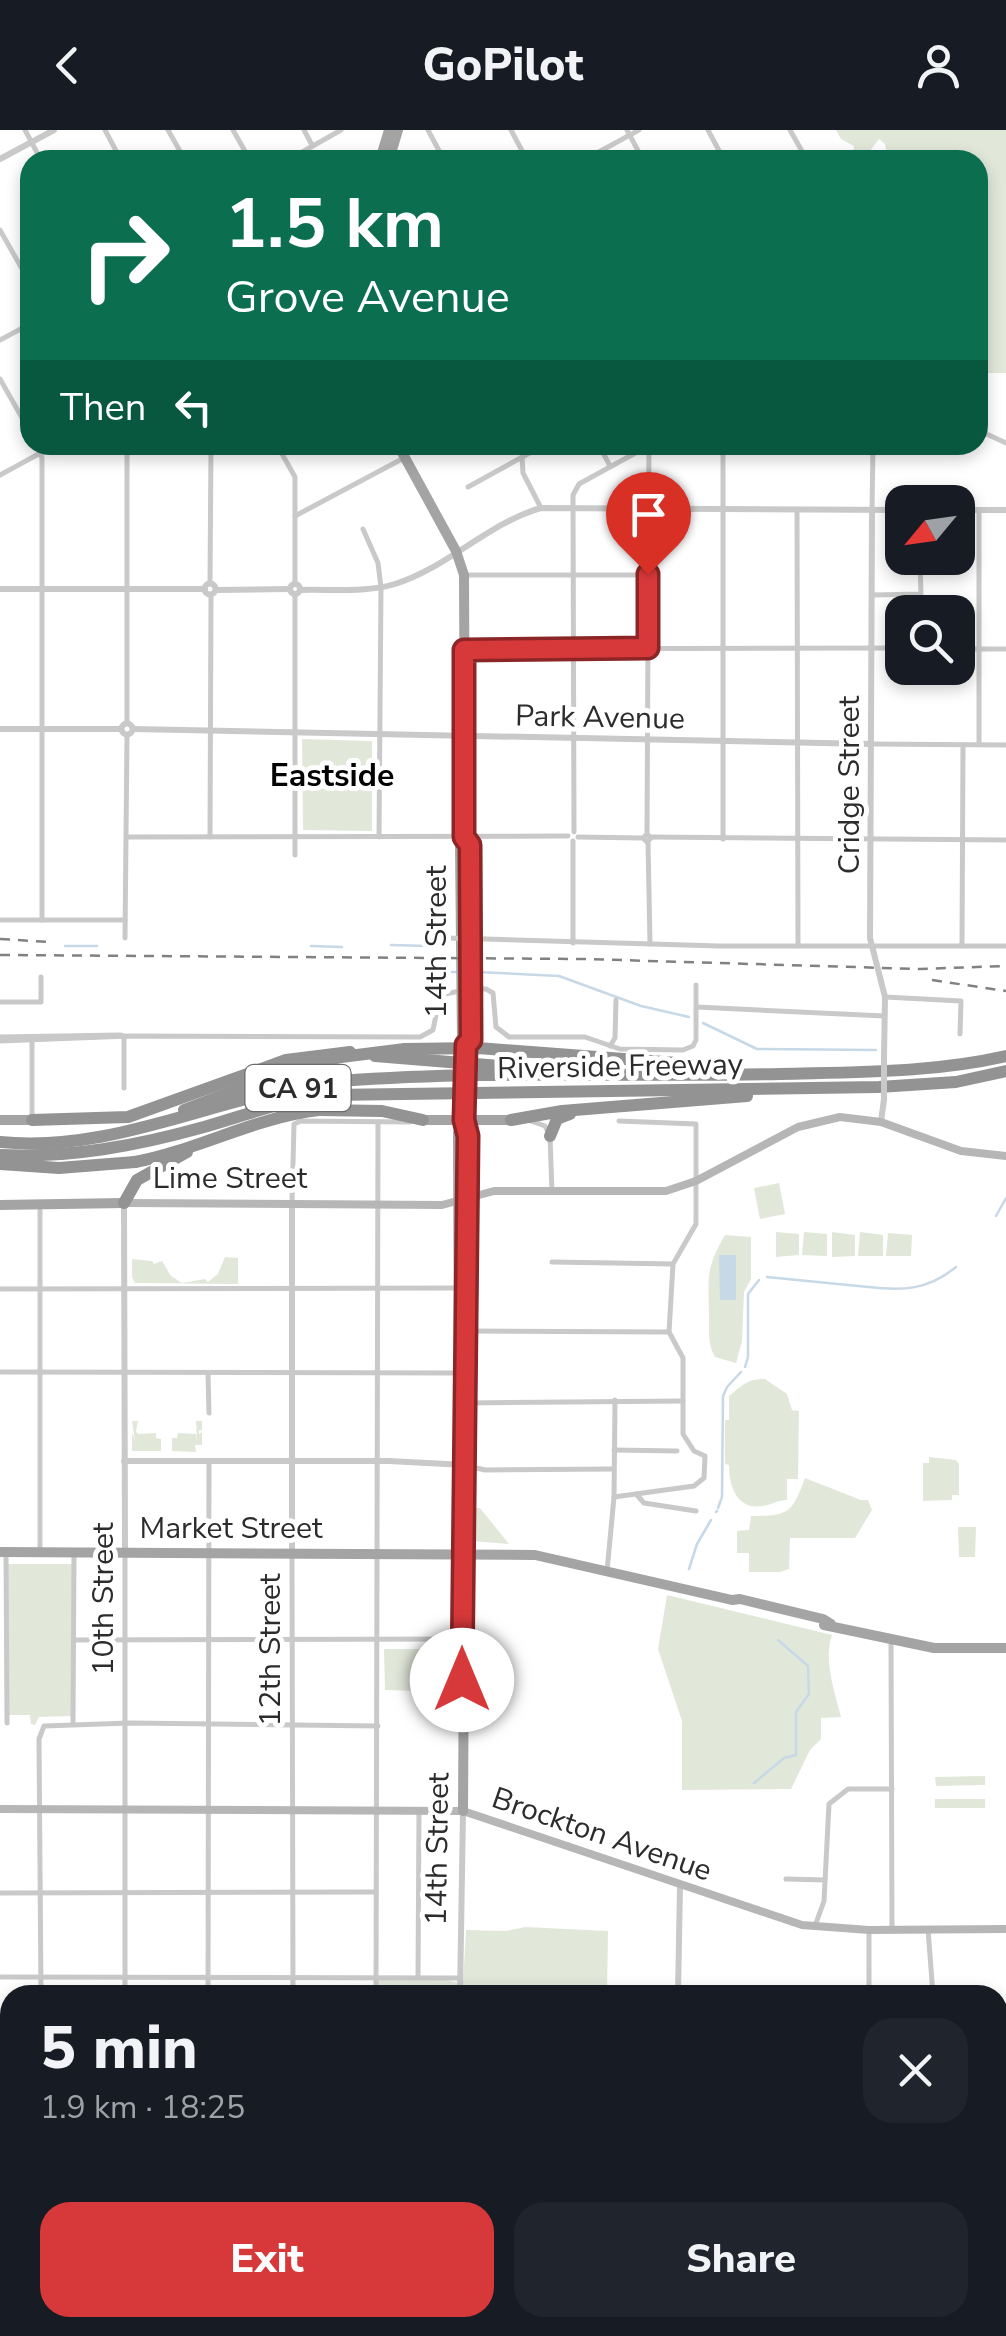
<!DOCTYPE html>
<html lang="en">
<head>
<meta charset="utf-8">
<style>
  body { margin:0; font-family:"Nunito Sans",sans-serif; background:#20242c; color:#f1f3f6; height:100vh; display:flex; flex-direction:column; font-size:38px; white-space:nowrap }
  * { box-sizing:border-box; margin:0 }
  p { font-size:32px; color:#9ea1a6 }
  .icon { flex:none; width:55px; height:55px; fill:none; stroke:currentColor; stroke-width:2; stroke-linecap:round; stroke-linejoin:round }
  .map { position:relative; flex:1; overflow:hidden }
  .side { position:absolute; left:0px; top:1855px; width:1008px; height:352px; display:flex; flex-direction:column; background:#171b24; border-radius:30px 30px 0 0; box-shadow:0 5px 15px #0003 }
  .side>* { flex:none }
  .hud { position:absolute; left:20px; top:20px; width:968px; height:305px; border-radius:30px; box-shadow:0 5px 15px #0003; background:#0b6e4f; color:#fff; overflow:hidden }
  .needle { width:65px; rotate:241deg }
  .buttons { position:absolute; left:885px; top:355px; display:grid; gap:20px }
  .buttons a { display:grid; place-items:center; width:90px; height:90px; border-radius:20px; background:#171b24; box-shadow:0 5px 15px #0003; font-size:50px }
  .pin { position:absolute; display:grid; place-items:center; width:85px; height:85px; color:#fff; margin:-102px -42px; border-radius:50% 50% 50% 0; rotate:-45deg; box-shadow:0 0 10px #0007 }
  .pin .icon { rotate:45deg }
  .me { position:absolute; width:110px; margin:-55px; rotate:0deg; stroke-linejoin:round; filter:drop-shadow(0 0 8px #0008) }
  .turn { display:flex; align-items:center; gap:35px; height:210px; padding:0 40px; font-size:45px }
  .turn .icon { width:130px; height:130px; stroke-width:2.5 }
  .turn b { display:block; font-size:70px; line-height:85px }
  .then { display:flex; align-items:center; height:95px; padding:0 40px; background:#0003; gap:20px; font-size:38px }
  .round { display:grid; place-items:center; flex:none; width:105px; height:105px; border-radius:30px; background:#20242c }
  .overview { display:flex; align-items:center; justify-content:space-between; height:170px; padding:0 40px }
  h1 { font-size:60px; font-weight:800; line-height:75px }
  .action { display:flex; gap:20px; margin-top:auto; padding:20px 40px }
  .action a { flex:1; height:115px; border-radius:30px; background:#d7393a; color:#fff; font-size:40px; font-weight:800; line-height:115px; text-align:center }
  .action a+a { background:#20242c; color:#f1f3f6 }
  header { display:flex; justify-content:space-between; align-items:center; height:130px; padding:0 40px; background:#171b24; font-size:45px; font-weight:800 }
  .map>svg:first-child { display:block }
  .green { fill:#e1e8da }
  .water { fill:#c7d8e7 }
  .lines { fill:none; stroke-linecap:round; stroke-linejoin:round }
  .stream { stroke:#c7d8e7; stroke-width:2.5 }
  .minor { stroke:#c9c9c9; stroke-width:5 }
  .tertiary { stroke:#c9c9c9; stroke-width:6 }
  .secondary { stroke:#b6b6b6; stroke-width:8 }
  .primary { stroke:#a4a4a4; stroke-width:10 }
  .motorway { stroke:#939393; stroke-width:12 }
  .rail { stroke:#818181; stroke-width:2.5; stroke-dasharray:10 8; stroke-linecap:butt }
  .minor-bridge { stroke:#c9c9c9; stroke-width:5 }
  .tertiary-bridge { stroke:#c9c9c9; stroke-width:6 }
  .primary-bridge { stroke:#a4a4a4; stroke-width:10 }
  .motorway-bridge { stroke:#939393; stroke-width:12 }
  .route-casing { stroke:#8c2526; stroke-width:25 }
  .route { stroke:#d7393a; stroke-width:18 }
  .labels { text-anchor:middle; stroke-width:10; stroke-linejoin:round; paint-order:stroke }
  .shield { fill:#fff; stroke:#6b6b6b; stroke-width:2.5 }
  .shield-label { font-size:28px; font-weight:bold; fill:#2c2c2c }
  .street-label { font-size:30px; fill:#2c2c2c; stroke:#fff }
  .neighbourhood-label { font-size:32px; font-weight:bold; fill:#000; stroke:#fff }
</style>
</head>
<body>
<header><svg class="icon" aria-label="back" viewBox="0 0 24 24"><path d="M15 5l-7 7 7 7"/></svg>GoPilot<svg class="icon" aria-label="person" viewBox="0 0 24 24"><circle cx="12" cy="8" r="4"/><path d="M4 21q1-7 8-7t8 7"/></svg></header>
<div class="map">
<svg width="1006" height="2206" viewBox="0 0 1006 2206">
  <rect width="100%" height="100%" fill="#fff"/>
  <!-- green -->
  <g class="green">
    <polygon points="836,0 1006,0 1006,243 978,243 978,30 888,30 885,14 879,9 866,26 859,28 853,24 854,16 841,9"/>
    <polygon points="302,609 372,611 372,701 303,700"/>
    <polygon points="779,1053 785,1084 760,1089 754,1058"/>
    <polygon points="776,1102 799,1104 799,1125 776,1127"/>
    <polygon points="804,1102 827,1104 827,1126 802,1125"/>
    <polygon points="832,1102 855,1105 855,1126 832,1127"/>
    <polygon points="860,1102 883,1105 883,1126 858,1126"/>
    <polygon points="888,1103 912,1105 911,1126 886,1126"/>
    <path d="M 725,1105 L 751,1107 L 751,1149 L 744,1162 L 742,1211 L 736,1233 L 715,1227 C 708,1215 709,1203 709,1189 C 709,1149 704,1141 725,1105 Z"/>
    <polygon points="225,1127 238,1128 238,1154 135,1153 132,1147 132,1129 152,1131 154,1134 162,1131 171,1146 182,1153 205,1149 208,1152 218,1144"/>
    <path d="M 765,1249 L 787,1264 L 792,1280 L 799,1281 L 798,1349 L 787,1349 L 787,1370 C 776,1370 772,1375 762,1376 C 736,1380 729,1355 729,1335 L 725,1334 L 725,1290 L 729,1290 L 729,1266 C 741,1257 747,1248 765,1249 Z"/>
    <polygon points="132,1291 138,1291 136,1302 139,1304 156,1303 156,1308 161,1309 161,1321 132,1321 132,1302 135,1311"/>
    <polygon points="196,1291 202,1291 202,1300 199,1301 199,1304 202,1302 202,1315 195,1315 196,1322 172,1321 172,1308 177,1308 178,1303 196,1304 197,1312"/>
    <polygon points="929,1327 956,1330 959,1334 959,1365 952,1365 952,1370 923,1371 923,1333 929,1333"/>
    <path d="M 805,1348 L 861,1370 L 868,1370 L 872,1380 L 855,1408 L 790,1408 L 789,1439 L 780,1442 L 749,1442 L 749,1423 L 737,1423 L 737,1401 L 749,1400 L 751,1386 C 789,1386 792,1383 805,1348 Z"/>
    <polygon points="472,1378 480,1378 509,1414 472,1411"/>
    <polygon points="958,1397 976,1397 975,1427 959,1427"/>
    <polygon points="8,1434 72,1434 71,1586 39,1587 35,1595 31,1594 30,1585 9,1585"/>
    <path d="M 667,1465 L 832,1505 C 823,1530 835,1563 841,1587 L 821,1588 L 821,1609 L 810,1620 L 791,1659 L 682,1660 L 682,1591 L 658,1519 Z"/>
    <polygon points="384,1519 453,1519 453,1562 385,1560"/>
    <polygon points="985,1646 985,1655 936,1656 935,1647"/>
    <rect x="935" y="1669" width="50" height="9"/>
    <polygon points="525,1797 608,1801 607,1865 375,1865 375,1848 447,1850 463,1854 466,1800 506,1801"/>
    <polygon points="998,2099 1006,2102 1006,2206 882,2206 879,2198 998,2198"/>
  </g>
  <!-- water -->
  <polygon class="water" points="719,1125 736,1125 736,1170 720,1170"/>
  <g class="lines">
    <!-- stream -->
    <g class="stream">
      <polyline points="391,815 427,816"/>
      <polyline points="65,816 97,816"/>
      <polyline points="311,816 342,817"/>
      <polyline points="446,842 459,842"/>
      <polyline points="477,842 559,846 641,876 689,887"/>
      <polyline points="703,893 757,919 876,920"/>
      <polyline points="996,1086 1006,1068"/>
      <polyline points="767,1147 868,1157"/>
      <path d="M 869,1157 C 903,1161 928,1160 956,1137"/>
      <polyline points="745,1237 748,1227 748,1164 759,1150"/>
      <polyline points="718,1378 722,1367 723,1266 727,1257 741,1242"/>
      <polyline points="716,1382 717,1381"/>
      <polyline points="689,1439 697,1414 711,1390"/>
      <polyline points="754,1653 784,1628 796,1625 796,1582 809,1564 808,1536 778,1510"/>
    </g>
    <!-- minor -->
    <g class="minor">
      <polyline points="25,0 41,30"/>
      <polyline points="105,0 121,30"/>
      <polyline points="168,0 185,30"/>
      <polyline points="233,0 250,30"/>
      <polyline points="304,0 312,15"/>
      <polyline points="428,0 444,30"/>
      <polyline points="511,0 527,30"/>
      <polyline points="627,0 643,30"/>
      <polyline points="708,0 724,30"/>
      <polyline points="790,0 807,30"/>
      <polyline points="288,30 341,0"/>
      <polyline points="584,30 639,0"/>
      <polyline points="0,100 30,153"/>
      <polyline points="0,210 30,194"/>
      <polyline points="0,249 30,302"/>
      <polyline points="978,300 1006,313"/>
      <polyline points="37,315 42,328 42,790"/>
      <polyline points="277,315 295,347 295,454"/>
      <polyline points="599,315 610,336"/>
      <polyline points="522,327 523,343 541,378"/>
      <polyline points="0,345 55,315"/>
      <polyline points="468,357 544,315"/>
      <polyline points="797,379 798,816"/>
      <polyline points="872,380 873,315"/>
      <polyline points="295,386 402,329"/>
      <polyline points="363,399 378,433 381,457 379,707"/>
      <polyline points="467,445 648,445"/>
      <polyline points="210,453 211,315"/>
      <polyline points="873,465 921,464 920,434"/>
      <polyline points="467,519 902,518"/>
      <polyline points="958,519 1006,519"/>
      <polyline points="127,593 127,315"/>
      <polyline points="871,614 1006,615"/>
      <polyline points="979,614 979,380"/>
      <polyline points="574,702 573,365 579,354 650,315"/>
      <polyline points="647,704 651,708 647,712 643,708 647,704 649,315"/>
      <polyline points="127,707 568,706"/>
      <polyline points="210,707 211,465"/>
      <polyline points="578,707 643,708"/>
      <polyline points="651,707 1006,710"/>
      <polyline points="723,709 723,315"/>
      <polyline points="648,712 650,814"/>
      <polyline points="295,725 295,464"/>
      <polyline points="0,790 125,790"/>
      <polyline points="125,808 127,605"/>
      <polyline points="485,809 719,816 1006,816"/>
      <polyline points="573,813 573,711"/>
      <polyline points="962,816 963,615"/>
      <polyline points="473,859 486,859 493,863 496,897 509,907 585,907 620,919 683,920 693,916 696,910 696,855"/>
      <polyline points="885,867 961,871 960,904"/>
      <polyline points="0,872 41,872 41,847"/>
      <polyline points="697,877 884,886"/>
      <polyline points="124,906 124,958"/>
      <polyline points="0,907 121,905"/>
      <polyline points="0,911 129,906 420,907 433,900 440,865 460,861"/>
      <polyline points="610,916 615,908 616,870"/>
      <polyline points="32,987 32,908"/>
      <polyline points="531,991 545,996 550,1006 552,1062"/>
      <polyline points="292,1073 294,994 301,991 410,992"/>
      <polyline points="552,1132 673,1134"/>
      <polyline points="0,1159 457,1158"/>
      <polyline points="467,1201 669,1202"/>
      <polyline points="0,1242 457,1243"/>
      <polyline points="208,1243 209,1283"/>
      <polyline points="467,1273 683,1271"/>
      <polyline points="614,1320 677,1321"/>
      <polyline points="468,1336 485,1340 614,1339"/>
      <polyline points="636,1364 644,1373 696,1381"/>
      <polyline points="614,1367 694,1356 704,1348 705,1326 694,1321 683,1304 683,1228 669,1202 673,1134 696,1094 696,994 619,991"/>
      <polyline points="40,1421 40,1074"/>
      <polyline points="6,1422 7,1593"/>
      <polyline points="292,1426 293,1865"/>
      <polyline points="607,1441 614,1367 615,1270"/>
      <polyline points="74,1510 461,1509"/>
      <polyline points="891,1511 892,1800"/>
      <polyline points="73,1594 74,1423"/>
      <polyline points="786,1749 825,1750"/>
      <polyline points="0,1763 376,1762"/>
      <polyline points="815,1796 824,1771 829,1674 848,1659 892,1659"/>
      <polyline points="928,1799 933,1865"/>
      <polyline points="0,1847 459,1848"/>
      <polyline points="418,1847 419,1682"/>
      <polyline points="41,1865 39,1609 44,1596 130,1593 378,1596"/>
      <polyline points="125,1865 125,1423"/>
      <polyline points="208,1865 209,1332"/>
      <polyline points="376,1865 378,992"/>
      <polyline points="869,1865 869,1800"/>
      <polyline points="0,1932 10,1932"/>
      <polyline points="0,2052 10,2052"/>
      <polyline points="0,2149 10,2144"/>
      <polyline points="0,2197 10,2191"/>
      <polyline points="84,2198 86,2206"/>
      <polyline points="277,2198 277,2206"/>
      <polyline points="590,2198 592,2206"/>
      <polyline points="460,2206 460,2198"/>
    </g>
    <!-- tertiary -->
    <g class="tertiary">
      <polyline points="0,29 54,0"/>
      <polyline points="872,380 870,808 885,867 884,928"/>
      <polyline points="958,380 1006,380"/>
      <circle cx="210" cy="459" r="5.5"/>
      <circle cx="295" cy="459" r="5"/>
      <polyline points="0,459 205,459"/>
      <polyline points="216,460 290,459"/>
      <path d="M 300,460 C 331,459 365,463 395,454 C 445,439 490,392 541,378 L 902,380"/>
      <circle cx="127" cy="599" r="5.5"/>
      <polyline points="0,599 121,599"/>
      <polyline points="133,599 871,614"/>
      <polyline points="881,992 884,969"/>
      <polyline points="124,1074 125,1422"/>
      <polyline points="124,1331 389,1331 465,1335"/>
      <polyline points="292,1423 292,1073"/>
      <polyline points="460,1865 463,1682"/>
      <polyline points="678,1865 680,1755"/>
      <polyline points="998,2089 1006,2092"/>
      <polyline points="863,2198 872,2206"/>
    </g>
    <!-- secondary -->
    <g class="secondary">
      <polyline points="125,1073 442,1075 494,1061 666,1061 696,1051 798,997 840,987 881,992 961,1021 1006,1026"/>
      <polyline points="0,1679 463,1681 802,1795 869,1800 1006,1799"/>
    </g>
    <!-- primary -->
    <g class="primary">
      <polyline points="380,30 389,0"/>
      <polyline points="389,30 398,0"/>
      <polyline points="398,315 456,421 464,445 465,682 464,707 460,715 462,910 466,915 466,925"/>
      <path d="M 464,707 C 480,728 472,876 471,910 L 466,915"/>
      <polyline points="0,990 32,990"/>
      <polyline points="423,990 511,990"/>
      <polyline points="464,991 458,1003 459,1263 464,1272"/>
      <polyline points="0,1075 124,1073"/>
      <polyline points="0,1422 535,1425 732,1470 740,1469 823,1489 831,1494"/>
      <polyline points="824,1495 934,1518 1006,1518"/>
      <polyline points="463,1681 467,1006 465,977"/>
    </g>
    <!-- motorway -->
    <g class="motorway">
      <polyline points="405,919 478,918 690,934 707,940"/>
      <polyline points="375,926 524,938"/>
      <polyline points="184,980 295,938"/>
      <polyline points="319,980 382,981 423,990"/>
      <polyline points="32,990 128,987 286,930 350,922"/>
      <polyline points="511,990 562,981 747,966"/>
      <polyline points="550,1006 557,989 570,984"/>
      <path d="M 0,1012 C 119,1024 225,961 341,951 C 487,940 634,947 780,944 C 857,942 931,943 1006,926"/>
      <path d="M 0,1025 C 71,1028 136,1016 204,997 C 246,985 287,969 331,965 L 879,957 L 956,952 L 1006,941"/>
      <polyline points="0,1034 59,1038 135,1032"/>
      <polyline points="124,1073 137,1050 187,1022"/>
    </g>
    <!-- rail -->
    <g class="rail">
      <polyline points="0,809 50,812"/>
      <polyline points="0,825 585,829 919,839 1006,836"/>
      <polyline points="932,850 1006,861"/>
    </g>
    <!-- minor-bridge -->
    <polyline class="minor-bridge" points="445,808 485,809"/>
    <!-- tertiary-bridge -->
    <polyline class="tertiary-bridge" points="884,969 884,928"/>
    <!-- primary-bridge -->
    <polyline class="primary-bridge" points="465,977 466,928"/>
    <!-- motorway-bridge -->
    <g class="motorway-bridge">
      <polyline points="295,938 341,927 405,919"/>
      <path d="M 135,1032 C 198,1020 256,987 319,980"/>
    </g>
  </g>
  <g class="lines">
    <defs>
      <polyline id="route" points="462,1550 468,1006 464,990 466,915 471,910 470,715 464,707 464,520 648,518 648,444"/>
    </defs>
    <!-- route casing -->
    <use href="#route" class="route-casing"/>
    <!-- route -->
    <use href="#route" class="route"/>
  </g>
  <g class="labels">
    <!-- shield labels -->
    <rect class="shield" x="245.5" y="935" width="105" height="46" rx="8"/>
    <g class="shield-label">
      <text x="298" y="968">CA 91</text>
    </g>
    <!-- street labels -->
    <g class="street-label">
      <text transform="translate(600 587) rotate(1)" y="10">Park Avenue</text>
      <text transform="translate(849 655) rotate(-90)" y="10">Cridge Street</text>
      <text transform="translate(436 812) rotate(-90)" y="10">14th Street</text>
      <text transform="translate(620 936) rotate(-1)" y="10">Riverside Freeway</text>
      <text x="230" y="1058">Lime Street</text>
      <text x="231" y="1408">Market Street</text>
      <text transform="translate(103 1469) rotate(-90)" y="10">10th Street</text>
      <text transform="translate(270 1520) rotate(-90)" y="10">12th Street</text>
      <text transform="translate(602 1704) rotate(19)" y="10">Brockton Avenue</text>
      <text transform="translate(437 1719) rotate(-89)" y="10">14th Street</text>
    </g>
    <!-- neighbourhood labels -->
    <g class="neighbourhood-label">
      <text x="332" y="656">Eastside</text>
    </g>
  </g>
</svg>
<div class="buttons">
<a><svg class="needle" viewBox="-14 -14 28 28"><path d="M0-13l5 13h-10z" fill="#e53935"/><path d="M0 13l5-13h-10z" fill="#9ea1a6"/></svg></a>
<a><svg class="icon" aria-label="search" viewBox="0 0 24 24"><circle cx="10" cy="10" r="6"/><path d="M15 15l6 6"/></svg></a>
</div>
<div class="pin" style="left:648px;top:444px;background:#d93025"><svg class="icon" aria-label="arrive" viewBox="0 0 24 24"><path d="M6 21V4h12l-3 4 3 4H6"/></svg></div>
<svg class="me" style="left:462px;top:1550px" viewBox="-20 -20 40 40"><circle r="19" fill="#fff"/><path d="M0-13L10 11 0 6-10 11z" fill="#d7393a"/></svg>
<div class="hud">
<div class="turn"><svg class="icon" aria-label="right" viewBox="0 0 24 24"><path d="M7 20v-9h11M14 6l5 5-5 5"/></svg><div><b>1.5 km</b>Grove Avenue</div></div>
<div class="then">Then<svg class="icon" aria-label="left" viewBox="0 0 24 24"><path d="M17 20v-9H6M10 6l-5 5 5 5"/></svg></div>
</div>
<section class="side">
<div class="overview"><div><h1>5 min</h1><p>1.9 km · 18:25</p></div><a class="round"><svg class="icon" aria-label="close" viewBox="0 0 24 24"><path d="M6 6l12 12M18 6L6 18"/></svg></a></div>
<div class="action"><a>Exit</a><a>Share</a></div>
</section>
</div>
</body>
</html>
